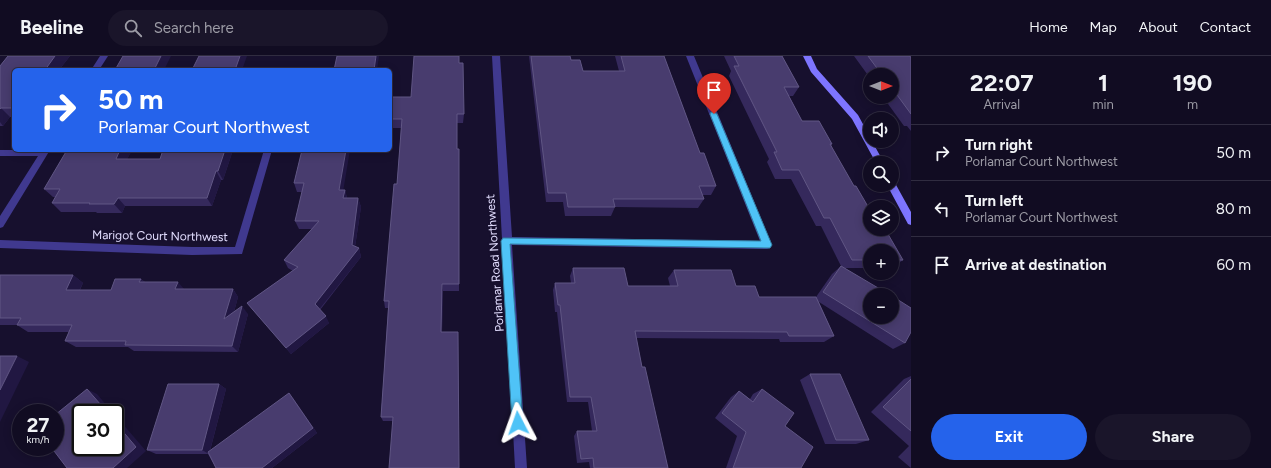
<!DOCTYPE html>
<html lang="en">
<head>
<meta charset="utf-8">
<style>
  body { margin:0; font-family:Figtree,sans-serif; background:#1a152a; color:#f1f3f6; height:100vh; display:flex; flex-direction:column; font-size:15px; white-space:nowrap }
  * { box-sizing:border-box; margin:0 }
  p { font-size:13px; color:#9c9ba5 }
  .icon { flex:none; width:22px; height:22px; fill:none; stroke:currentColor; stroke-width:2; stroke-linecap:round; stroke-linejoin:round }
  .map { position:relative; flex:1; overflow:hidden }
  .side { display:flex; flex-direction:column; background:#110c22; width:360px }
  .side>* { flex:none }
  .top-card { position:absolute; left:12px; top:12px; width:380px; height:84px; border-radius:6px; box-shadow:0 2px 10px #0003,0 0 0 1px #302c40; background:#2563eb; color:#fff; overflow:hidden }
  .needle { width:26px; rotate:90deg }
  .buttons { position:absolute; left:863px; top:12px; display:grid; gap:8px }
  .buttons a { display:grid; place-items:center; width:36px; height:36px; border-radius:50%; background:#110c22; box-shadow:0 2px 10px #0003,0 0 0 1px #302c40; font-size:20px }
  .speed { position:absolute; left:12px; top:348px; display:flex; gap:8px; font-size:20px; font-weight:700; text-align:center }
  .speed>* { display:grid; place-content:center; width:52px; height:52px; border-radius:50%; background:#110c22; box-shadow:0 2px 10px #0003,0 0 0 1px #302c40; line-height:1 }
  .speed small { font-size:10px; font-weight:400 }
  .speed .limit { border:2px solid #111; border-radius:6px; background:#fff; color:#111 }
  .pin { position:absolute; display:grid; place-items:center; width:34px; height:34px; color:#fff; margin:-41px -17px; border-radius:50% 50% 50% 0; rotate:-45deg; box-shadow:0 0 4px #0007 }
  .pin .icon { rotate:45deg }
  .me { position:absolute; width:44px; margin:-22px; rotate:356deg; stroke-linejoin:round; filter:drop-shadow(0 0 3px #0008) }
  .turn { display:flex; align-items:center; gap:14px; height:84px; padding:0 20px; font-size:18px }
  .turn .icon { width:52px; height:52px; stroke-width:2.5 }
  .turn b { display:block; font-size:28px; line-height:34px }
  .eta { display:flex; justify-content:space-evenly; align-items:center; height:68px; text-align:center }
  .eta b { font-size:24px; font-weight:700; line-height:28px }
  .primary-button { display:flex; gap:8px; margin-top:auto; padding:8px 20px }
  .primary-button a { flex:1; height:46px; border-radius:24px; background:#2563eb; color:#fff; font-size:16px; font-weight:700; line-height:46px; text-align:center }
  .primary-button a+a { background:#1a152a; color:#f1f3f6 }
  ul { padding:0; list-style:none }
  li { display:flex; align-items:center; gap:12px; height:56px; padding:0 20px; border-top:1px solid #302c40 }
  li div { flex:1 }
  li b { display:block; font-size:15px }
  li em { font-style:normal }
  header { display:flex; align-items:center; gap:24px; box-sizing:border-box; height:56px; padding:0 20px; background:#110c22; border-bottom:1px solid #302c40 }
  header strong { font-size:19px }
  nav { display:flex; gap:22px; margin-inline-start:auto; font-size:14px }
  .search { width:280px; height:36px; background:#1a152a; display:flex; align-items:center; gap:10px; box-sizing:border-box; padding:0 14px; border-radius:22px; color:#9c9ba5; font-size:15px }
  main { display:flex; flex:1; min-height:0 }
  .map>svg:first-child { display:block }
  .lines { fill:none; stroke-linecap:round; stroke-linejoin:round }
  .street { fill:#40398f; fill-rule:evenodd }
  .secondary { fill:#7e75ff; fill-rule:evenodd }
  .wall { fill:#35295c }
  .shaded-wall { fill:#211742 }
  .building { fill:#483c6e; stroke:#605684 }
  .route { fill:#4fc3f7; stroke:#337fa1 }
  .labels { text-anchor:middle; stroke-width:3.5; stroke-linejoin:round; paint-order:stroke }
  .street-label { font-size:12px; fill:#e3deff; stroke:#17102e }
</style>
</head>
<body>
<header>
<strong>Beeline</strong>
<div class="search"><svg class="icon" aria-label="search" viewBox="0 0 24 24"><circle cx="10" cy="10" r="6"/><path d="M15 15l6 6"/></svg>Search here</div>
<nav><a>Home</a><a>Map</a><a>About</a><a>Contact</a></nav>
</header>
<main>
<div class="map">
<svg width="911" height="412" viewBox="0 0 911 412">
  <rect width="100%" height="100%" fill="#17102e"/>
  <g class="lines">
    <!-- street -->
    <g class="street">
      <polygon points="100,0 108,0 99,14 91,14"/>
      <polygon points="492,0 500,0 512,181 760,185 686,0 694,0 772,189 770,192 767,193 512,189 527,412 515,412 503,188 501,185 502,183"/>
      <polygon points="0,94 50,94 3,171 0,172 0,160 38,100 0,100"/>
      <polygon points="264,94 272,94 242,198 192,199 0,192 0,184 192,191 235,191"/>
    </g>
    <!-- secondary -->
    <g class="secondary">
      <polygon points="803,0 811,0 817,13 858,59 870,81 870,85 872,85 884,107 876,107 852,63 811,16"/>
      <polygon points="892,126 895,127 911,156 911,169 908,168 887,129 892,129"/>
    </g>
  </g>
  <!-- wall -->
  <g class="wall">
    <polygon points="8,0 70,0 59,14 14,14 14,61 10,61 3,70 0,70 0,10"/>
    <polygon points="529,0 570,0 571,4 583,15 619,15 615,0 664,0 700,97 716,130 711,139 702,139 704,143 698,152 615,151 611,160 565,160 563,146 546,146"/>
    <polygon points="724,0 782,0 799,31 793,40 789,40 802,65 832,88 831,90 870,173 903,204 892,212 892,195 870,195 870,212 845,212 905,287 893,293 819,246 834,280 824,286 780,286 779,283 636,282 642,311 668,412 590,412 589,406 577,407 574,380 577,375 592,375 588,346 567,346 557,256 555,256 553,234 555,227 571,227 570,220 573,212 628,230 670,230 668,222 674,214 736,230 759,241 816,241 832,218 841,210 821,170 816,170 791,123 775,123 767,106 769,103 729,20 731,15"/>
    <polygon points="854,0 910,0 911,2 911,75 907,70 904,70 883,41 892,41 892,19 870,19 870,22"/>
    <polygon points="459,7 464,58 463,67 457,67 457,93 459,93 459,235 443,235 442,276 393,365 383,365 381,361 388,252 385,252 384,245 397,128 401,72 390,72 390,41 411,41"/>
    <polygon points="132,94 127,103 160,103 163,94 233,94 223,124 221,124 212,150 125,150 122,157 97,157 96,156 61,156 52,147 55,141 53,141 44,133"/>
    <polygon points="302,94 343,134 345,134 347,142 358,142 361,151 355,191 359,192 361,201 320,254 329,267 291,298 253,254 247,247 293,215 288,212 284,204 312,173 299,173 295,165 302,136 297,136 294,127"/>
    <polygon points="0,219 73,219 83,227 80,234 111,234 141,223 145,226 184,233 233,233 238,241 234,256 248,258 238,296 134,295 128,291 76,291 65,285 69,276 28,276 17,269 0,269"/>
    <polygon points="810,318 869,384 856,388 825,388 800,324"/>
    <polygon points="911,320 911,412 898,401 909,390 871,356 904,323"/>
    <polygon points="219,328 226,333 210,395 293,342 317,377 272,412 216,412 208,398 156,398 147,394"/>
    <polygon points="762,333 785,370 801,412 726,412 737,380 715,362 731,341 739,335 750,343 753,338"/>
  </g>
  <!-- shaded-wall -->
  <g class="shaded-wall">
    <polygon points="55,0 70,0 59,14 45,14"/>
    <polygon points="161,0 171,0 164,14 154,14"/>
    <polygon points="240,0 247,0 242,14 235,14"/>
    <polygon points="376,0 379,0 377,14 374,14"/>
    <polygon points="1,52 10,61 3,70 0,66 0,53"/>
    <polygon points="120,94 132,94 123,112 116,103"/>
    <polygon points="225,94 233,94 223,124 218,115"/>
    <polygon points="346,94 350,94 342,142 339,134"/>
    <polygon points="216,115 221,124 212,150 207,142"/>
    <polygon points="345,134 347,142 343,142"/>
    <polygon points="118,142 125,150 122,157 114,148"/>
    <polygon points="358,142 361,151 354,197 352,189"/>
    <polygon points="359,192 361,201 318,255 315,248"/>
    <polygon points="73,219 83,227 76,241 66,234"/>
    <polygon points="141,223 149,230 139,226"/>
    <polygon points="178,226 185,234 175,233"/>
    <polygon points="442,228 443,235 442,283 441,276"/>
    <polygon points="233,233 238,241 230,270 224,263"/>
    <polygon points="242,250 248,258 238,296 232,290"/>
    <polygon points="326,260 329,267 291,298 286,292"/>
    <polygon points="17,300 29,306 0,366 0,334"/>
    <polygon points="219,328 226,333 209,398 202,394"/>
    <polygon points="87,333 97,338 113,357 108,357"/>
    <polygon points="289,337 293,342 317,377 272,412 262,412"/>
    <polygon points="115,359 146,395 127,412 113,412"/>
  </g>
  <!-- building -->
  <g class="building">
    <polygon points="8,0 55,0 45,14 14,14 14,52 1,52 0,53 0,10"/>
    <polygon points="123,0 161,0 154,14 115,14"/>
    <polygon points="199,0 240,0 235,14 192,14"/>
    <polygon points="337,0 376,0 374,14 334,14"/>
    <polygon points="414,0 459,0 459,7 463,7 464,58 457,58 457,93 459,93 459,228 442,228 441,276 458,276 459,412 389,412 393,361 381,361 389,245 384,245 394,128 397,128 402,63 390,63 390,41 411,41"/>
    <polygon points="531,0 570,0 571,4 580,4 583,15 625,15 621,0 664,0 700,97 704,97 716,130 699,130 704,143 613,143 615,151 568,151 566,137 548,137"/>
    <polygon points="734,0 782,0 799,31 784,31 802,65 819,65 832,88 830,88 854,130 856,130 870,154 870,173 885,173 903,204 892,204 892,195 870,195 870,204 852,204 830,162 824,162 799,114 782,114 774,96 777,96 734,10 739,10"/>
    <polygon points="868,0 910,0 911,2 911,58 892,32 892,19 882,19"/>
    <polygon points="67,94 120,94 116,103 160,103 163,94 225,94 218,115 216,115 207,142 118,142 114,148 89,148 90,147 52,147 60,133 44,133"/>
    <polygon points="302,94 346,94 339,134 345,134 343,142 358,142 352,189 359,192 315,248 326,260 286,292 247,247 298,211 284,204 319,165 295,165 304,127 294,127"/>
    <polygon points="841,210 890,239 870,239 870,261 892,261 892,240 911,252 911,276 905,287 823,236"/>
    <polygon points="573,212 624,212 628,230 678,230 674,214 731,214 736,230 755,230 759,241 816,241 834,280 789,280 787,276 635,275 642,311 645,311 668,412 594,412 593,402 581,403 577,375 597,375 591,341 570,341 560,249 558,249 555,227 575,227"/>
    <polygon points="0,219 73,219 66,234 111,234 115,223 141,223 139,226 178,226 175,233 233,233 224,263 242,250 232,290 125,289 126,285 65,285 72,269 17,269 21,262 0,262"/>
    <polygon points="0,300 17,300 0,334"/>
    <polygon points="810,318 840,318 869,384 836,384"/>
    <polygon points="911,323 911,375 883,351"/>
    <polygon points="168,328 219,328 202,394 147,394"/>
    <polygon points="87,333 108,357 81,357 81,391 115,391 115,366 136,391 113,412 67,412 51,391 55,391 55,359"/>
    <polygon points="762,333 794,357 785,370 813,391 801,412 733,412 746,376 722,357 739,335 753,346"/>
    <polygon points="289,337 313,372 262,412 216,412 208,396"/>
  </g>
  <!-- route -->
  <polygon class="route" points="711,56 714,56 717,58 772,189 770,192 510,188 523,367 522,370 518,372 514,370 512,367 501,185 503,182 761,185 710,58"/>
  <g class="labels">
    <!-- street labels -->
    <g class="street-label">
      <text transform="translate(160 180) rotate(1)" y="4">Marigot Court Northwest</text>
      <text transform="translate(495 207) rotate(-94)" y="4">Porlamar Road Northwest</text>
    </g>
  </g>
</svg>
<div class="buttons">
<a><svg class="needle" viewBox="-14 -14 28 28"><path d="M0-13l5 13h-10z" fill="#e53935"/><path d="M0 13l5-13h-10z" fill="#9c9ba5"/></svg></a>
<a><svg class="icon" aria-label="sound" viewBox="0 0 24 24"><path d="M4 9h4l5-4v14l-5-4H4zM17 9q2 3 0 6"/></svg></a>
<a><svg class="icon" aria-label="search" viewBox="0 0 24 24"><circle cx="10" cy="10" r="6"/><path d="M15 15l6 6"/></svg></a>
<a><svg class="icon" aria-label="layers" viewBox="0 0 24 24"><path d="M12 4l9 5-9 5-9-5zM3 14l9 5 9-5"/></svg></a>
<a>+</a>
<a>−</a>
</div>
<div class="speed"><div>27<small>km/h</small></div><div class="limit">30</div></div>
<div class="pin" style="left:714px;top:58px;background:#d93025"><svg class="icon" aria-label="arrive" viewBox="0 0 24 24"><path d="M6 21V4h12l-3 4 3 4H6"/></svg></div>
<svg class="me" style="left:518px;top:367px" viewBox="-20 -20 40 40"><path d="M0-17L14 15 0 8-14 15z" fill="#4fc3f7" stroke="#fff" stroke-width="4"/></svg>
<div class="top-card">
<div class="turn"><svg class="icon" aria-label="right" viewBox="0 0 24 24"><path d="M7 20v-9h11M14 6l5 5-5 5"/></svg><div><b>50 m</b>Porlamar Court Northwest</div></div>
</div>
</div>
<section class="side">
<div class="eta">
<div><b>22:07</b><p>Arrival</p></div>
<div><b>1</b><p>min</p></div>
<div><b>190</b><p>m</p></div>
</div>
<ul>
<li><svg class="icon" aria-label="right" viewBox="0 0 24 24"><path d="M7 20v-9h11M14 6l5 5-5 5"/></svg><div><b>Turn right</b><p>Porlamar Court Northwest</p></div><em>50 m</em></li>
<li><svg class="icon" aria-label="left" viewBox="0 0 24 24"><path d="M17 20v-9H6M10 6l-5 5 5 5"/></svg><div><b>Turn left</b><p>Porlamar Court Northwest</p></div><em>80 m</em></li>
<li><svg class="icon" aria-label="arrive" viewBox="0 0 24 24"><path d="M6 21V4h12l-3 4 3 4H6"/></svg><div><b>Arrive at destination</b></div><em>60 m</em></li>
</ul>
<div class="primary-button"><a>Exit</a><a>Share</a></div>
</section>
</main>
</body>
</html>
